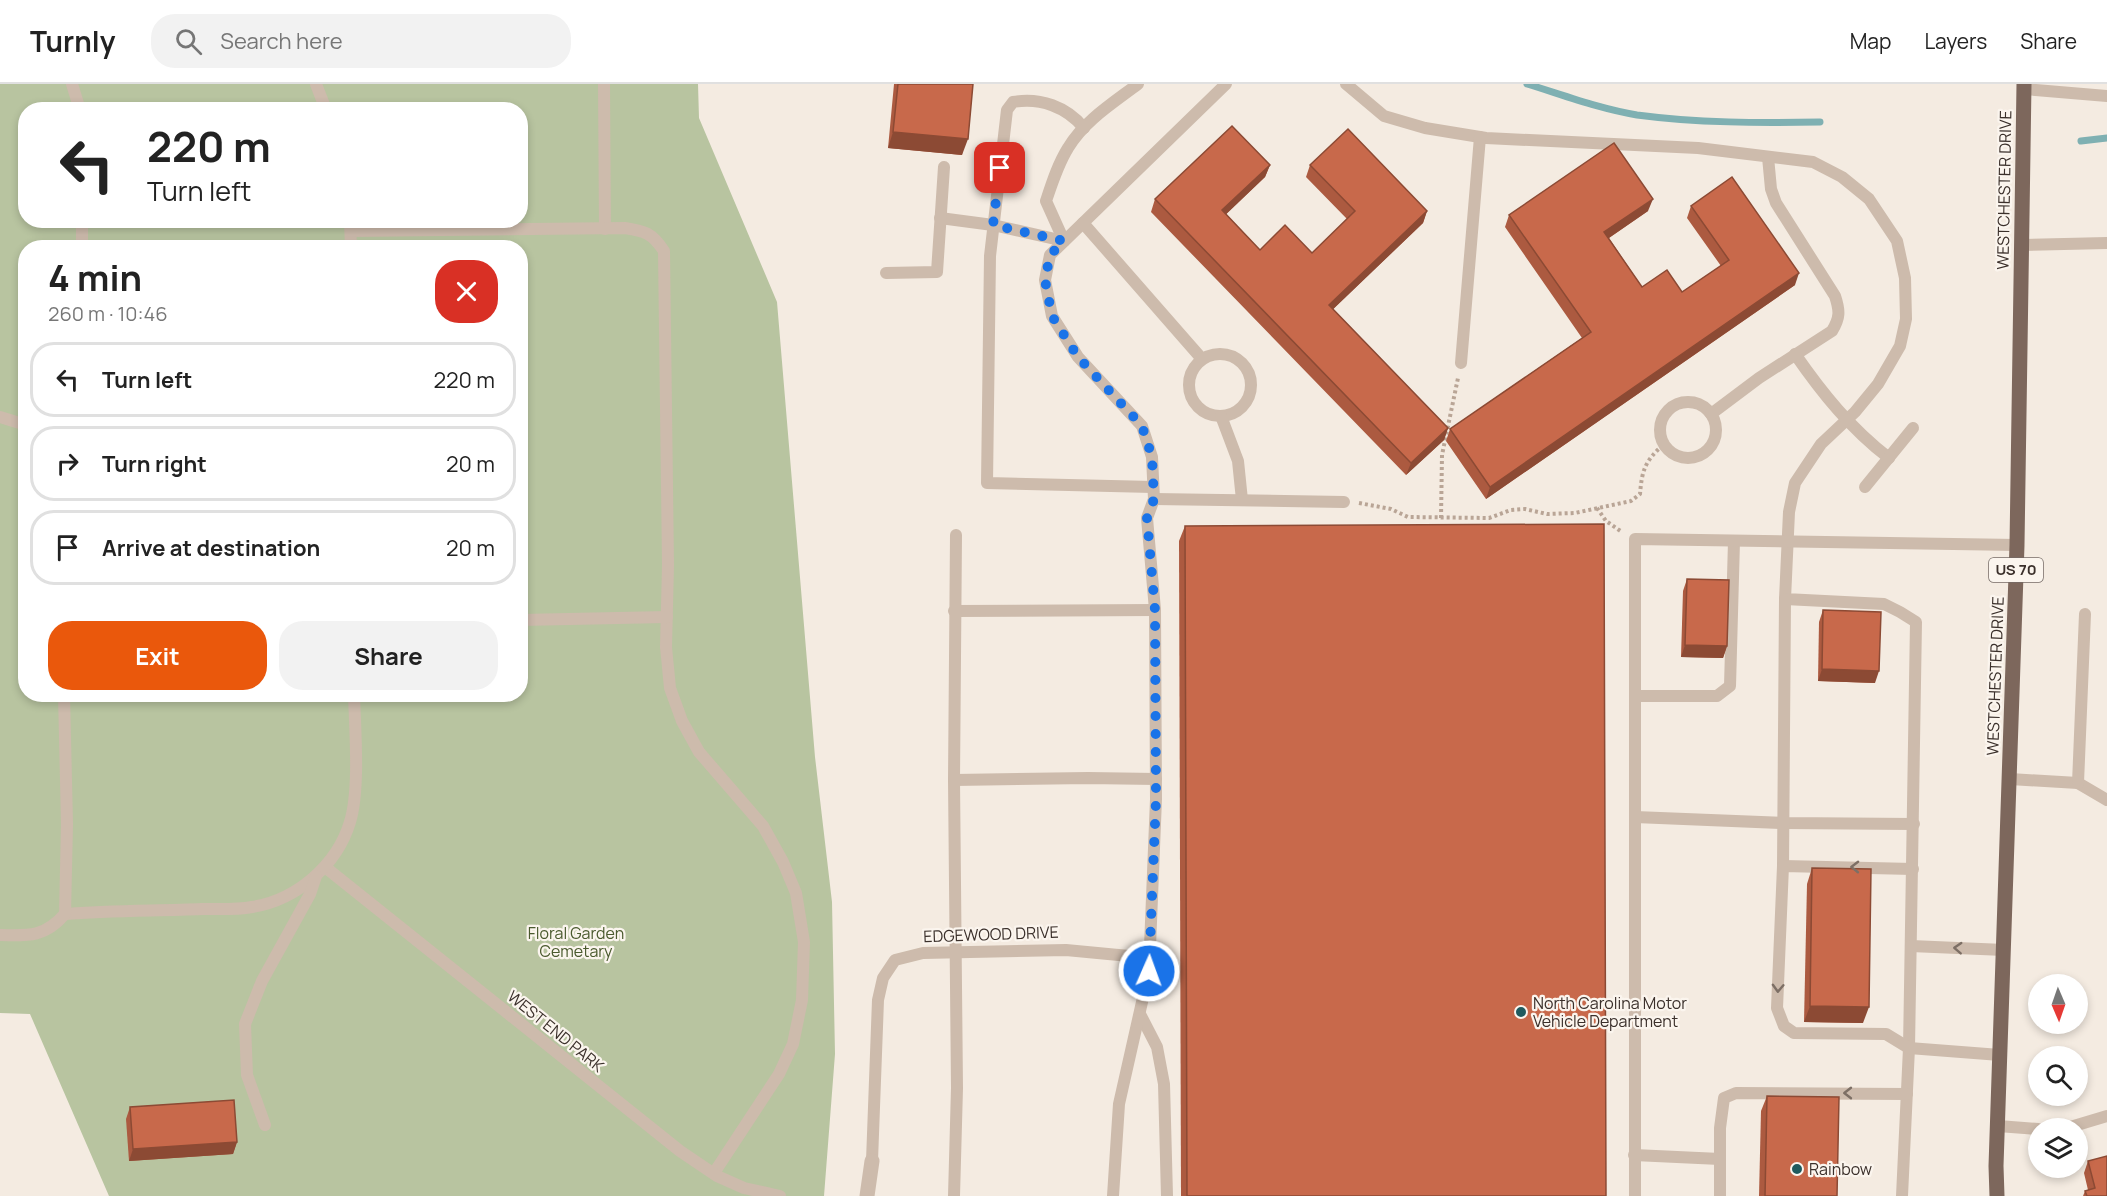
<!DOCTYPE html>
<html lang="en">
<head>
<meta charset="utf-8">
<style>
  body { margin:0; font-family:Manrope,sans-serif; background:#f2f2f2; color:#222; height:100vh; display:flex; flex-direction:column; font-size:22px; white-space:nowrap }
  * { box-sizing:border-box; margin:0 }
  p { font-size:20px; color:#767676 }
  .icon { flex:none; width:33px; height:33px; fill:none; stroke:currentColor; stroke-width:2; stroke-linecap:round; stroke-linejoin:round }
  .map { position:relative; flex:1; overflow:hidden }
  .panel { position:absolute; left:18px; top:156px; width:510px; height:462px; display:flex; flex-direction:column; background:#fff; border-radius:24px; box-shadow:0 3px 9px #0003 }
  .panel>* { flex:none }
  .banner { position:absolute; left:18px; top:18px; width:510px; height:126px; border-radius:24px; box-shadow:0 3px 9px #0003; background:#fff; color:#222; overflow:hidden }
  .needle { width:39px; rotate:178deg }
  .buttons { position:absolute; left:2028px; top:890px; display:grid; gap:12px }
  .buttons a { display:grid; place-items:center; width:60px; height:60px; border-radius:50%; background:#fff; box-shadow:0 3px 9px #0003; font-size:30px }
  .pin { position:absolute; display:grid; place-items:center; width:51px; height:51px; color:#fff; margin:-26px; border-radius:12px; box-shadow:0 3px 9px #0006 }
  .me { position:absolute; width:66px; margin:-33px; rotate:2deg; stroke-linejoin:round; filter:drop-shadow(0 0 4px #0008) }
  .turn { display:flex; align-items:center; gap:21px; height:126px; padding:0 30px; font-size:27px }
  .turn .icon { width:78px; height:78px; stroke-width:2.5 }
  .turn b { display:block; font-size:42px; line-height:51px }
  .round { display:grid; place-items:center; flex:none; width:63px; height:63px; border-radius:24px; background:#f2f2f2 }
  .headline { display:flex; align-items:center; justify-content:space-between; height:102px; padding:0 30px }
  h1 { font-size:36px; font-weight:700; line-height:45px }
  .action { display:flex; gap:12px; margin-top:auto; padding:12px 30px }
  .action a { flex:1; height:69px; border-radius:24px; background:#ea580c; color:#fff; font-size:24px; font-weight:700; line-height:69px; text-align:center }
  .action a+a { background:#f2f2f2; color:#222 }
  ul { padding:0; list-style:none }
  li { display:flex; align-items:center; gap:18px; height:75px; margin:0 12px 9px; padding:0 18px; border:3px solid #e0e0e0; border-radius:24px }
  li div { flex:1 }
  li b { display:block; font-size:22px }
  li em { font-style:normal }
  header { display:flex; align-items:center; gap:36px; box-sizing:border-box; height:84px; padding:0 30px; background:#fff; border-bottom:2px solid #e0e0e0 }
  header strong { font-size:28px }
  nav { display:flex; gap:33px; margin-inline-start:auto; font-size:21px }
  .search { width:420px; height:54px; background:#f2f2f2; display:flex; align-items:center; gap:15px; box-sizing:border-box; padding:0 21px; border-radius:24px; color:#767676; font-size:22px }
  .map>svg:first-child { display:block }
  .green { fill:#b8c4a0; fill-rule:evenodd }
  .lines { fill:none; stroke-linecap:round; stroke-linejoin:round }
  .stream { stroke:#7fb0b2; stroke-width:7 }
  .path { stroke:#b9a596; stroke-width:4; stroke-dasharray:3 3; stroke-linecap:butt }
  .lane { stroke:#cdbbac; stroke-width:12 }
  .street { stroke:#cdbbac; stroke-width:15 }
  .primary { stroke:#7d675c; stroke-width:15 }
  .wall { fill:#ac5a40 }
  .shaded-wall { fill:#8c4a34 }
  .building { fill:#c8694b; stroke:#8c4a34; stroke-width:1.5 }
  .oneway { stroke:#7d6f65 }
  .route { stroke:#1a73e8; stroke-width:10; stroke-dasharray:0 18 }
  .poi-dot { fill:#1f5a5e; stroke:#fbf5ee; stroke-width:2 }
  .labels { text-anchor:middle; stroke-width:4.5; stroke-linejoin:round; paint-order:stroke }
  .shield { fill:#fbf5ee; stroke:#756b66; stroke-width:1.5 }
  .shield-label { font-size:15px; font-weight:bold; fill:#3b302b }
  .street-label { font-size:16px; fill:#3b302b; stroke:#fbf5ee }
  .park-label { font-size:16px; fill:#4a5a2e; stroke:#fbf5ee }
  .poi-label { font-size:16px; fill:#3b302b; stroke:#fbf5ee; text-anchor:start }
</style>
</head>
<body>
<header>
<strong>Turnly</strong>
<div class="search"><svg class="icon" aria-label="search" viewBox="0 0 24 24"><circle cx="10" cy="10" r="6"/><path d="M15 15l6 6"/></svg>Search here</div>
<nav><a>Map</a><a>Layers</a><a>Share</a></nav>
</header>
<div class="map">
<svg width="2107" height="1112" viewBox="0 0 2107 1112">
  <rect width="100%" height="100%" fill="#f4ebe1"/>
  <!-- green -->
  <path class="green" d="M 0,0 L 698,0 L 699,34 L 777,218 L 815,673 L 832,818 L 835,970 L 824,1112 L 109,1112 L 30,930 L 0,929 ZM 26,26 L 520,26 L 520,136 L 26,136 ZM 26,164 L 520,164 L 520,610 L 26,610 Z"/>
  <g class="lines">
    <!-- stream -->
    <g class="stream">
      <path d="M 1527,0 C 1563,11 1600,25 1637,31 C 1697,39 1760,39 1820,38"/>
      <polyline points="2081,57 2107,54"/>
    </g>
    <!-- path -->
    <g class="path">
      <path d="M 1359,419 L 1391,425 L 1408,433 L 1489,434 L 1511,426 L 1525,425 L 1547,430 L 1575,429 L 1631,417 L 1640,410 C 1642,386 1645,377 1663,361"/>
      <polyline points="1597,424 1606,437 1622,448"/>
      <polyline points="1441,434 1442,371 1458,294"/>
    </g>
    <!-- lane -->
    <g class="lane">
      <polyline points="72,0 80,26"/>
      <polyline points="316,0 326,26"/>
      <polyline points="604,0 605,145"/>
      <polyline points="1346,0 1384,32 1425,44 1486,54 1698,64 1813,78 1842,93 1869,115 1897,157 1905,194 1906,235 1900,262 1878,300 1855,328 1821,360 1795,399 1789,428 1785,515 1884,520 1900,528 1916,538 1909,964 1902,1112"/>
      <polyline points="2024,5 2107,12"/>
      <path d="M 1084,44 C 1067,23 1040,13 1013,18 L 1007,26 L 990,172 L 987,399 L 1153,403"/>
      <polyline points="940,134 993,141 1064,157"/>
      <polyline points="350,136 351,164"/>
      <polyline points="1083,139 1202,275"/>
      <path d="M 351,147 L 625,144 C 645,147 652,149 664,167 L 668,481 L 666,563 L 670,604 L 682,637 L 699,668 L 763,742 L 783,778 L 796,809 L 804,858 L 802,916 L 793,960 L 779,990 L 714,1089"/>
      <path d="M 1064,157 L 1046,117 C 1052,99 1058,80 1068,64 C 1084,37 1113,19 1138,0"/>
      <polyline points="2021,161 2107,159"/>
      <polyline points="82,164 82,136"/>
      <polyline points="886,189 937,188 944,83"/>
      <path d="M 1795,270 C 1822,309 1851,345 1889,374"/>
      <circle cx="1220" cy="301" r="31"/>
      <polyline points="1461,279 1480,53"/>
      <circle cx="1688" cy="346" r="28"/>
      <path d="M 1711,330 L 1759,294 L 1832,247 C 1840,234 1840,227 1835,212 L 1776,119 L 1771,105 L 1768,73"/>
      <polyline points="1221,332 1238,377 1242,416"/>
      <polyline points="0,333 26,341"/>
      <polyline points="1865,403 1913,344"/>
      <polyline points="1154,415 1344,418"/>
      <polyline points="954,527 1155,526"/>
      <polyline points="520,536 667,533"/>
      <polyline points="1635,612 1717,612 1730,602 1734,457"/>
      <polyline points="2010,695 2078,699 2107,716"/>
      <polyline points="954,696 1088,694 1156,695"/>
      <polyline points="2078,699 2085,530"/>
      <polyline points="1635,733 1783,739 1914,740"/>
      <polyline points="1783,782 1785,515"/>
      <polyline points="325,783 680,1067 717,1092 744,1104 780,1112"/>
      <polyline points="1913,785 1783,782 1777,924 1784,942 1794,949 1886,950 1909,964 2000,971"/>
      <path d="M 65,830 C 111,826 156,827 202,825 C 218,825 236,826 252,823 C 297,816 337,781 350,738 C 360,705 355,646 354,610"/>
      <path d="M 0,851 C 29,852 45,853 65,830 L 67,740 L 64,610"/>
      <polyline points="1911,862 2004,866"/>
      <polyline points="1140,930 1157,963 1164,1000 1167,1112"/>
      <polyline points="265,1041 247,991 245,940 262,897 310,810 316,792"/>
      <polyline points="1998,1042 2038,1045"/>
      <polyline points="2067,1044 2107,1032"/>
      <polyline points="1634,1071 1720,1075"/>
      <polyline points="872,1077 878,916 883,894 895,876 923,869 1066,866 1150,874"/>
      <polyline points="954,1112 957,1004 954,696 956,451"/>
      <polyline points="1113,1112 1119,1020 1149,887 1156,715 1155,526 1147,434 1154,415 1152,373 1142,342 1078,273 1052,232 1045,196 1050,171 1226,0"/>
      <polyline points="1635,1112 1635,455 2017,461"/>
      <polyline points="1720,1112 1720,1044 1724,1014 1736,1009 1907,1010"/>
    </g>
    <!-- street -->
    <polyline class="street" points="867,1112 872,1077"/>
    <!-- primary -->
    <polyline class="primary" points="1997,1112 1996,1082 2017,461 2024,0"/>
  </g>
  <!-- wall -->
  <g class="wall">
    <polygon points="894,0 973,0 962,71 888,64"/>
    <polygon points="1270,81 1265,93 1226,130 1260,166 1312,169 1347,135 1306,93 1310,81 1427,127 1423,139 1333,225 1448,344 1444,356 1406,391 1151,128 1155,115"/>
    <polygon points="1691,122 1795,201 1486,415 1446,357 1450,345 1582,254 1505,143 1509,131 1648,127 1609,154 1642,203 1682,208 1721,182 1687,134"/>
    <polygon points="1185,442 1606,1112 1181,1112 1179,457"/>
    <polygon points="1687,495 1727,562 1723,574 1681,573 1683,507"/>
    <polygon points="1823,526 1875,599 1818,597 1819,538"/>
    <polygon points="1812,784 1863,939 1804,938 1807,800"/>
    <polygon points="1767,1012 1837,1112 1759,1112 1761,1027"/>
    <polygon points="130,1023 237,1058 233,1070 129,1077 126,1035"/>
    <polygon points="2088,1077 2107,1112 2083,1112 2085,1107 2088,1106 2084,1089"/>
  </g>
  <!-- shaded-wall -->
  <g class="shaded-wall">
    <polygon points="893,48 968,55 962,71 888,64"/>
    <polygon points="1270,81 1265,93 1218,138 1222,126"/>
    <polygon points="1653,115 1648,127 1600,160 1604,148"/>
    <polygon points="1427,127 1423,139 1325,233 1329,221"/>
    <polygon points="1799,189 1795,201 1486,415 1490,403"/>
    <polygon points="1448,344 1444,356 1406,391 1411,379"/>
    <polygon points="1685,561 1727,562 1723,574 1681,573"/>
    <polygon points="1822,585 1879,587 1875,599 1818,597"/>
    <polygon points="1810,922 1869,923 1863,939 1804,938"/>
    <polygon points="237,1058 233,1070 129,1077 133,1065"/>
  </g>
  <!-- building -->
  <g class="building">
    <polygon points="898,0 973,0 968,55 893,48"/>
    <polygon points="1232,42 1270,81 1222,126 1260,166 1285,141 1312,169 1355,127 1310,81 1348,45 1427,127 1329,221 1448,344 1411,379 1155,115"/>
    <polygon points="1614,59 1653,115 1604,148 1642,203 1667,186 1682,208 1729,176 1691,122 1732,93 1799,189 1490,403 1450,345 1591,248 1509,131"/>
    <polygon points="1604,440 1606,1112 1187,1112 1185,442"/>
    <polygon points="1687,495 1729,496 1727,562 1685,561"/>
    <polygon points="1823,526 1881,528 1879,587 1822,585"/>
    <polygon points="1812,784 1871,785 1869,923 1810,922"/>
    <polygon points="1767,1012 1839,1013 1837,1112 1765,1112"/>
    <polygon points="234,1016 237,1058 133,1065 130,1023"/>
    <polygon points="2107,1072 2107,1112 2087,1112 2085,1107 2095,1104 2088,1077"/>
  </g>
  <!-- one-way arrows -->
  <defs><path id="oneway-chevron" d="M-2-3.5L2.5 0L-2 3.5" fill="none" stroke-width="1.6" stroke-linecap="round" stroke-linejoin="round" transform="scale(1.5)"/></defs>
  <g class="oneway">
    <use href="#oneway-chevron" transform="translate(1855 783) rotate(-179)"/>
    <use href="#oneway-chevron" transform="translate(1958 864) rotate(-177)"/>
    <use href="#oneway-chevron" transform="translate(1778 904) rotate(92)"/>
    <use href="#oneway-chevron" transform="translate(1848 1009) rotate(-180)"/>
  </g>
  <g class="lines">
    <!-- route -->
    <polyline class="route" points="1000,84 993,141 1064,157 1050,171 1045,196 1052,232 1078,273 1142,342 1152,373 1154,415 1147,434 1155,526 1156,715 1149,887"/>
  </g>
  <!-- markers -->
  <g class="poi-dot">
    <circle cx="1521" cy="928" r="6"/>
    <circle cx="1797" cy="1085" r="6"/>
  </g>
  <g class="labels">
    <!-- shield labels -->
    <rect class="shield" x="1989" y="474" width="54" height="24" rx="4.5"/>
    <g class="shield-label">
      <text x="2016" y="491">US 70</text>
    </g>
    <!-- street labels -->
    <g class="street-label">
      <text transform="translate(2004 106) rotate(-89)" y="6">WESTCHESTER DRIVE</text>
      <text transform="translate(1995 592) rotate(-88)" y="6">WESTCHESTER DRIVE</text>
      <text transform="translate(991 850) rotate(-2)" y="6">EDGEWOOD DRIVE</text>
      <text transform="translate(556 947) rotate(39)" y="6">WEST END PARK</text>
    </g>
    <!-- park labels -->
    <g class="park-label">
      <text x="576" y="855">Floral Garden<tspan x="576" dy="18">Cemetary</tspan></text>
    </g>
    <!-- poi labels -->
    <g class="poi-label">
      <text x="1533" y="925">North Carolina Motor<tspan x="1533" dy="18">Vehicle Department</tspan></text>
      <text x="1809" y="1091">Rainbow</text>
    </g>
  </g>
</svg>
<div class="buttons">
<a><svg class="needle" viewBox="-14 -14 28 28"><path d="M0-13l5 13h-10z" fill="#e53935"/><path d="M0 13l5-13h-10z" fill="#767676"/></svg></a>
<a><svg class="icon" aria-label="search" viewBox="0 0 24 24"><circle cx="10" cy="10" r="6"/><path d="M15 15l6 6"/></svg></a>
<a><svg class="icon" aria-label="layers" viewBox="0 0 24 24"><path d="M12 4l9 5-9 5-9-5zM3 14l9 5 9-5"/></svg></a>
</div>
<div class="pin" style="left:1000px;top:84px;background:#d93025"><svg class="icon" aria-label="arrive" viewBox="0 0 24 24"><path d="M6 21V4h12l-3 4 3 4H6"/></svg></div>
<svg class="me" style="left:1149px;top:887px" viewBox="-20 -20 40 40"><circle r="17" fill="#1a73e8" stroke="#fff" stroke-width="3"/><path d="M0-11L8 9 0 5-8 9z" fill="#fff"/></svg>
<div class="banner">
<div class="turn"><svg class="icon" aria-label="left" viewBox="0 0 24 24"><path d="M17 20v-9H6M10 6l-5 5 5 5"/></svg><div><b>220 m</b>Turn left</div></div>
</div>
<section class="panel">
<div class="headline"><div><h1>4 min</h1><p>260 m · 10:46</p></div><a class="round" style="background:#d93025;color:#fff"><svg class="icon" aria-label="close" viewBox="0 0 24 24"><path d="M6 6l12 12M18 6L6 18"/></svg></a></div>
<ul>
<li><svg class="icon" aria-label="left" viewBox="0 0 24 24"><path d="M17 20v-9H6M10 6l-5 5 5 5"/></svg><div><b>Turn left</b></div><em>220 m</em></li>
<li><svg class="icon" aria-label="right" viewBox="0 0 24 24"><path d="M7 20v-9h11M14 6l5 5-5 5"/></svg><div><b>Turn right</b></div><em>20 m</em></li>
<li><svg class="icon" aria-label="arrive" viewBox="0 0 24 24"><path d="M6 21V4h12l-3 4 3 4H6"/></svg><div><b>Arrive at destination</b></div><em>20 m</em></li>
</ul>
<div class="action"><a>Exit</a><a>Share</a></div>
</section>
</div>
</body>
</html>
